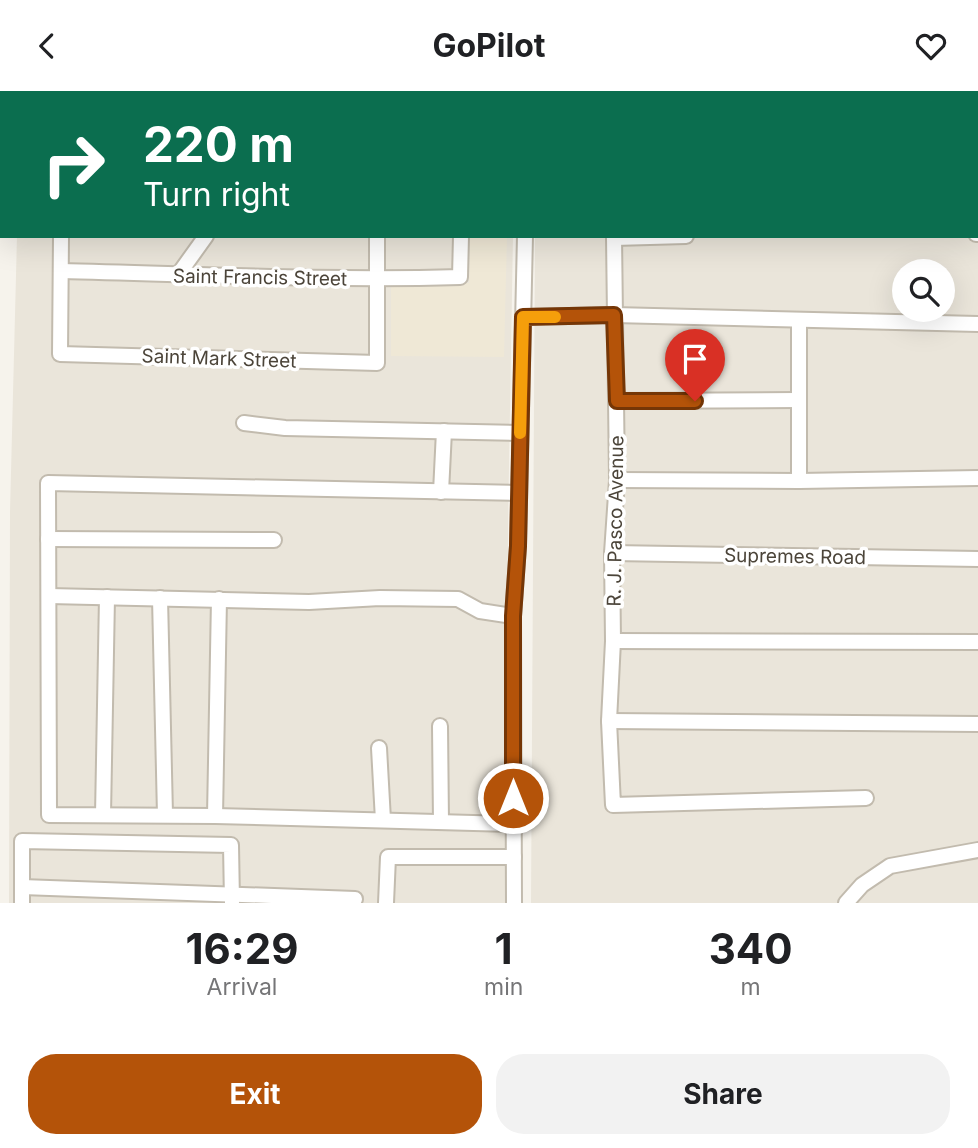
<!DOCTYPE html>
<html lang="en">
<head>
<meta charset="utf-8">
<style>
  body { margin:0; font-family:Inter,sans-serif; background:#f2f2f2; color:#202124; height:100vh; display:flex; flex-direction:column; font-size:26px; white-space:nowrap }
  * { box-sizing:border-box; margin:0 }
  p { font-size:23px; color:#757577 }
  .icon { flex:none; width:38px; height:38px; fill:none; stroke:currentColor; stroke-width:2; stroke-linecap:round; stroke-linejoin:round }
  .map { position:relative; height:812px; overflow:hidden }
  .details { display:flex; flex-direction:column; background:#fff; flex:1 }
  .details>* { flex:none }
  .banner { position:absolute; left:0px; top:0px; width:978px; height:147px; box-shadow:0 7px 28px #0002; background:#0b6e4f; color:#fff; overflow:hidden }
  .tools { position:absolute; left:892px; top:168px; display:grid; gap:14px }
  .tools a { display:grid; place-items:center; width:63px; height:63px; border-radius:50%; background:#fff; box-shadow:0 7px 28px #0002; font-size:35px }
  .pin { position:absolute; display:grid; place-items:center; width:60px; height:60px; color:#fff; margin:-72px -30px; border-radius:50% 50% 50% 0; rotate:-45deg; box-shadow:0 0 7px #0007 }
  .pin .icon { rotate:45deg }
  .me { position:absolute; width:77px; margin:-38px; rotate:0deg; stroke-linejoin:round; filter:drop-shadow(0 0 5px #0008) }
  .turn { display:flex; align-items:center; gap:24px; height:147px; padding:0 28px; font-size:32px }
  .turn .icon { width:91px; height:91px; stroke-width:2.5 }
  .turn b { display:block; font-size:49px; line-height:60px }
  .eta { display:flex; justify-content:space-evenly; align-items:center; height:119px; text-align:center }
  .eta b { font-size:42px; font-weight:700; line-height:49px }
  .button { display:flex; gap:14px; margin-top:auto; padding:14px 28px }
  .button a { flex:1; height:80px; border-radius:28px; background:#b45309; color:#fff; font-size:28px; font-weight:700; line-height:80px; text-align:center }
  .button a+a { background:#f2f2f2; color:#202124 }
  header { display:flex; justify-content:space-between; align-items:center; height:91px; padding:0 28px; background:#fff; font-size:32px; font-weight:700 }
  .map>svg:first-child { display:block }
  .residential { fill:#eae5da; fill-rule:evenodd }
  .education { fill:#efe8d6 }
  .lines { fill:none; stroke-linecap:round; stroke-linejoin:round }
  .street-casing { stroke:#c2bbae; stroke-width:18 }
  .street { stroke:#fff; stroke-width:14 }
  .route-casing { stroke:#753606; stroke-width:18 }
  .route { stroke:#b45309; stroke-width:12 }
  .slow { stroke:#f59e0b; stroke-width:12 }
  .labels { text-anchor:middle; stroke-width:7; stroke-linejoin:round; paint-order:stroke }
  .street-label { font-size:19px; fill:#4b4439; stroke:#fff }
</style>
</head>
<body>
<header><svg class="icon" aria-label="back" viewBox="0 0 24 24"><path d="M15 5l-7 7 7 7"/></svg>GoPilot<svg class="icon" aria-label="heart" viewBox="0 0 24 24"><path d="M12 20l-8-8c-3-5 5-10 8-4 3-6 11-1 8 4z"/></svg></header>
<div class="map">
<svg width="978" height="812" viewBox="0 0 978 812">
  <rect width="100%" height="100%" fill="#f6f3ec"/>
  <!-- residential -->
  <g class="residential">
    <polygon points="20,0 515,0 20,2"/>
    <path d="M 537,0 L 978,0 L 978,812 L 531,812 L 535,145 L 976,145 L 976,2 ZM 905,180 L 943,180 L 943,219 L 905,219 Z"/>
    <polygon points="17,145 513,145 508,435 507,812 9,812 10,421"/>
  </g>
  <!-- education -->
  <polygon class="education" points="470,145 507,145 504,266 391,265 391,192 469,192"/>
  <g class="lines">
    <defs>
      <g id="street">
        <polyline points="62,2 62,0"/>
        <polyline points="378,2 378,0"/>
        <polyline points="463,2 463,0"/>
        <polyline points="527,2 527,0"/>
        <polyline points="618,2 618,0"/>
        <polyline points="976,67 978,67"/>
        <polyline points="976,143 978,143"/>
        <polyline points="61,145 60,263 377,272 377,145"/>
        <polyline points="614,145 617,389 612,462 613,550 609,630 613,714 866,707"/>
        <polyline points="614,147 686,145"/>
        <path d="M 61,180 C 194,183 327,190 460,186 L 461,145"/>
        <polyline points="178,184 206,145"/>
        <polyline points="524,226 614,224 978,233"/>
        <polyline points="617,310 798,309"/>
        <polyline points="244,332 285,337 520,342"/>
        <polyline points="617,389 799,390 978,387"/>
        <polyline points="799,390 799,229"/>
        <polyline points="441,401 444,340"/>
        <polyline points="48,448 274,449"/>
        <polyline points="612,462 978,468"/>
        <polyline points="49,505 309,511 380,507 458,508 480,520 513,525"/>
        <polyline points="160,507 165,724"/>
        <polyline points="613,550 978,551"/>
        <polyline points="609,630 978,633"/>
        <polyline points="440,635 441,731"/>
        <polyline points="379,657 383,729"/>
        <polyline points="103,724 107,506"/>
        <polyline points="215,725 219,508"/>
        <polyline points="514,733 215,725 49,724 48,392 519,402"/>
        <polyline points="22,796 355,808"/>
        <polyline points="22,812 22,750 231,754 232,811"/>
        <polyline points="386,812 388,766 514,766"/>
        <polyline points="514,812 513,525 518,455 525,145"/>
        <polyline points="846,812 862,794 890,775 978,759"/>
      </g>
    </defs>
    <!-- street casing -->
    <use href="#street" class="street-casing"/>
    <!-- street -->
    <use href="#street" class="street"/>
  </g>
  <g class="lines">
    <defs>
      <polyline id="route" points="513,707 513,525 518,455 523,226 614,224 617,310 695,310"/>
    </defs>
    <!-- route casing -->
    <use href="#route" class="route-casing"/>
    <!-- route -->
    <use href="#route" class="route"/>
    <!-- slow -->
    <polyline class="slow" points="520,342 523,226 555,226"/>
  </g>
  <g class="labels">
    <!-- street labels -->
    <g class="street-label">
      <text transform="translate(260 186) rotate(1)" y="7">Saint Francis Street</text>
      <text transform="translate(219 267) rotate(2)" y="7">Saint Mark Street</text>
      <text transform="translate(615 430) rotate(-89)" y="7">R. J. Pasco Avenue</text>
      <text transform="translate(795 465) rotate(1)" y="7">Supremes Road</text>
    </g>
  </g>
</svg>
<div class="tools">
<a><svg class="icon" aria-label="search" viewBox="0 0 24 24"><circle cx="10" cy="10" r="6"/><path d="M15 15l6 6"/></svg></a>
</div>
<div class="pin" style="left:695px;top:310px;background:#d93025"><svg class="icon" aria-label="arrive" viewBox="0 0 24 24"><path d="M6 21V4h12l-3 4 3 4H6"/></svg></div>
<svg class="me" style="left:513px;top:707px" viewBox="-20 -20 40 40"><circle r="17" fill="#b45309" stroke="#fff" stroke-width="3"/><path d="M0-11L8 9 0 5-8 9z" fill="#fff"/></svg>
<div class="banner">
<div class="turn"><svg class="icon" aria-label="right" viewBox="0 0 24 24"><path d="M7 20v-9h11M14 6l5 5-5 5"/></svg><div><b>220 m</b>Turn right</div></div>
</div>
</div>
<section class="details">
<div class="eta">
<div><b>16:29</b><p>Arrival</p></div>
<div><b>1</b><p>min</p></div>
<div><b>340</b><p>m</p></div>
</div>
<div class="button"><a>Exit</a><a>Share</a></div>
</section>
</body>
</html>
